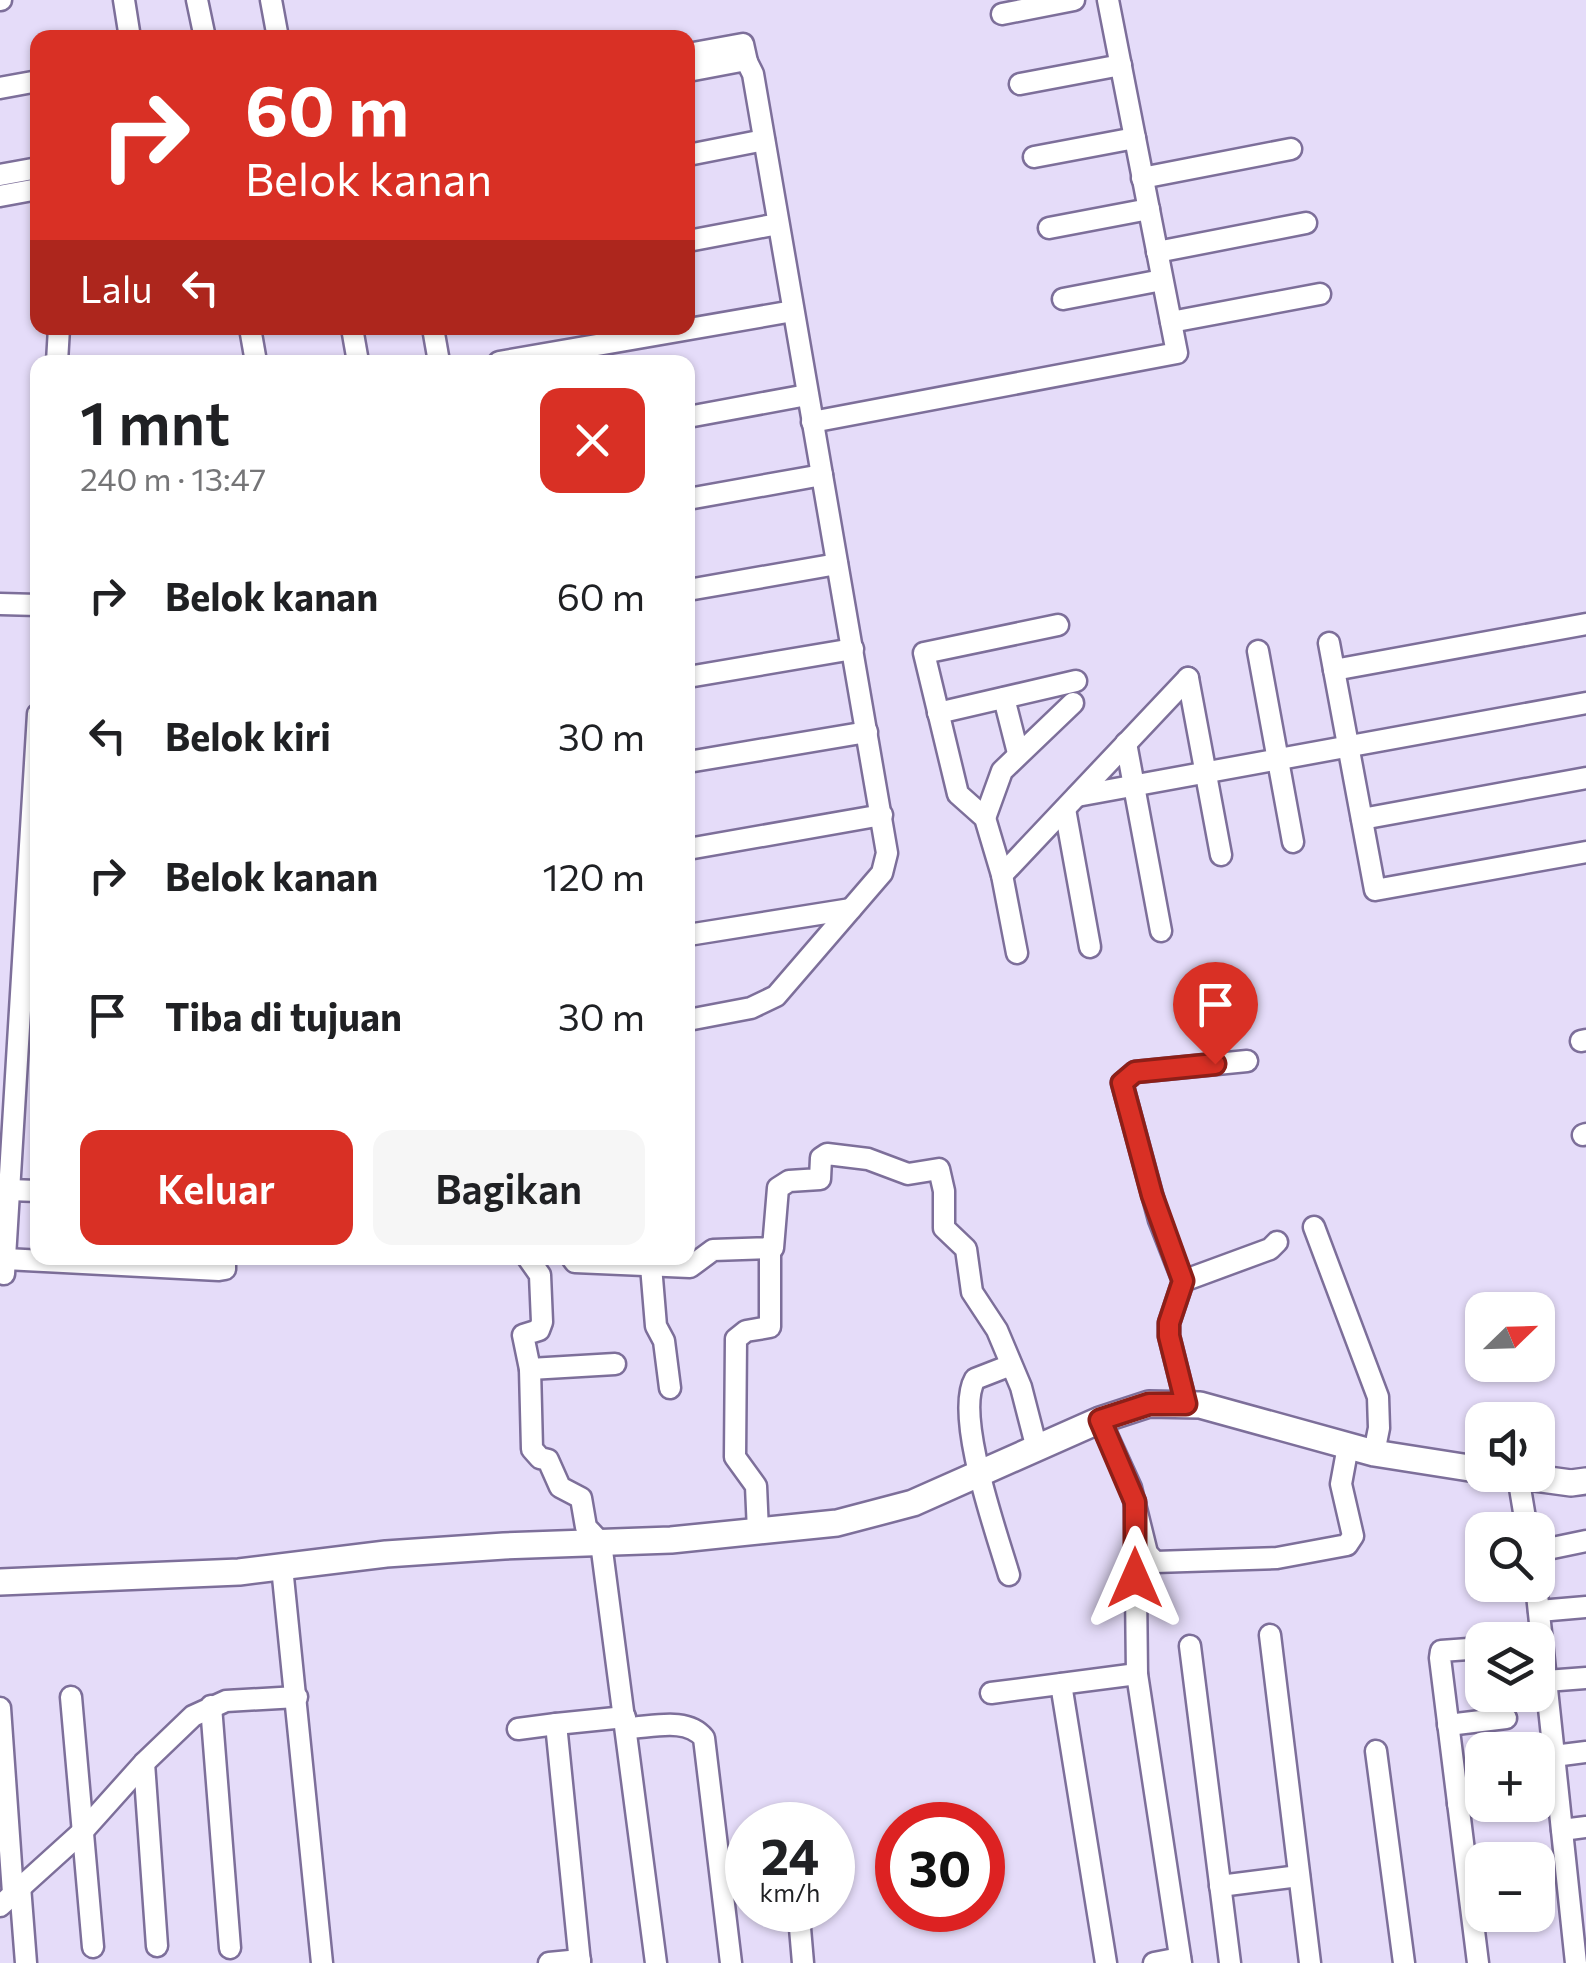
<!DOCTYPE html>
<html lang="id">
<head>
<meta charset="utf-8">
<style>
  body { margin:0; font-family:Commissioner,sans-serif; background:#f6f6f6; color:#202124; height:100vh; display:flex; flex-direction:column; font-size:38px; white-space:nowrap }
  * { box-sizing:border-box; margin:0 }
  p { font-size:32px; color:#757577 }
  .icon { flex:none; width:55px; height:55px; fill:none; stroke:currentColor; stroke-width:2; stroke-linecap:round; stroke-linejoin:round }
  .map { position:relative; flex:1; overflow:hidden }
  .sheet { position:absolute; left:30px; top:355px; width:665px; height:910px; display:flex; flex-direction:column; background:#fff; border-radius:20px; box-shadow:0 2px 8px #0004 }
  .sheet>* { flex:none }
  .top-card { position:absolute; left:30px; top:30px; width:665px; height:305px; border-radius:20px; box-shadow:0 2px 8px #0004; background:#d93025; color:#fff; overflow:hidden }
  .needle { width:65px; rotate:67deg }
  .tools { position:absolute; left:1465px; top:1292px; display:grid; gap:20px }
  .tools a { display:grid; place-items:center; width:90px; height:90px; border-radius:20px; background:#fff; box-shadow:0 2px 8px #0004; font-size:50px }
  .speed { position:absolute; left:725px; top:1802px; display:flex; gap:20px; font-size:50px; font-weight:700; text-align:center }
  .speed>* { display:grid; place-content:center; width:130px; height:130px; border-radius:50%; background:#fff; box-shadow:0 2px 8px #0004; line-height:1 }
  .speed small { font-size:25px; font-weight:400 }
  .speed .limit { border:15px solid #d22; background:#fff; color:#111 }
  .pin { position:absolute; display:grid; place-items:center; width:85px; height:85px; color:#fff; margin:-102px -42px; border-radius:50% 50% 50% 0; rotate:-45deg; box-shadow:0 0 10px #0007 }
  .pin .icon { rotate:45deg }
  .me { position:absolute; width:110px; margin:-55px; rotate:0deg; stroke-linejoin:round; filter:drop-shadow(0 0 8px #0008) }
  .turn { display:flex; align-items:center; gap:35px; height:210px; padding:0 50px; font-size:45px }
  .turn .icon { width:130px; height:130px; stroke-width:2.5 }
  .turn b { display:block; font-size:70px; line-height:85px }
  .then { display:flex; align-items:center; height:95px; padding:0 50px; background:#0003; gap:20px; font-size:38px }
  .round { display:grid; place-items:center; flex:none; width:105px; height:105px; border-radius:20px; background:#f6f6f6 }
  .head { display:flex; align-items:center; justify-content:space-between; height:170px; padding:0 50px }
  h1 { font-size:60px; font-weight:600; line-height:75px }
  .cta { display:flex; gap:20px; margin-top:auto; padding:20px 50px }
  .cta a { flex:1; height:115px; border-radius:20px; background:#d93025; color:#fff; font-size:40px; font-weight:600; line-height:115px; text-align:center }
  .cta a+a { background:#f6f6f6; color:#202124 }
  ul { padding:0; list-style:none }
  li { display:flex; align-items:center; gap:30px; height:140px; padding:0 50px }
  li div { flex:1 }
  li b { display:block; font-size:38px }
  li em { font-style:normal }
  .map>svg:first-child { display:block }
  .lines { fill:none; stroke-linecap:round; stroke-linejoin:round }
  .minor-casing { stroke:#7d6f9a; stroke-width:25 }
  .tertiary-casing { stroke:#7d6f9a; stroke-width:30 }
  .minor { stroke:#fff; stroke-width:20 }
  .tertiary { stroke:#fff; stroke-width:25 }
  .route-casing { stroke:#8d1f18; stroke-width:25 }
  .route { stroke:#d93025; stroke-width:18 }
</style>
</head>
<body>
<div class="map">
<svg width="1586" height="1963" viewBox="0 0 1586 1963">
  <rect width="100%" height="100%" fill="#e5dcf9"/>
  <g class="lines">
    <defs>
      <g id="minor">
        <polyline points="0,0 1,0"/>
        <polyline points="124,0 130,38"/>
        <polyline points="197,0 205,38"/>
        <polyline points="271,0 278,38"/>
        <polyline points="1002,14 1074,0"/>
        <polyline points="688,54 743,44 747,62"/>
        <polyline points="688,71 741,61 747,62 753,74 887,853 882,873 776,996 751,1008 688,1020"/>
        <polyline points="1020,84 1121,65"/>
        <polyline points="0,88 38,81"/>
        <polyline points="688,155 764,140"/>
        <polyline points="1034,157 1135,138"/>
        <polyline points="0,175 38,168"/>
        <polyline points="1142,178 1291,149"/>
        <polyline points="0,196 38,189"/>
        <polyline points="1049,228 1149,209"/>
        <polyline points="688,241 778,224"/>
        <polyline points="1157,252 1306,223"/>
        <polyline points="1063,299 1162,280"/>
        <polyline points="1171,322 1320,294"/>
        <polyline points="250,328 256,362"/>
        <polyline points="352,328 358,362"/>
        <polyline points="433,328 439,362"/>
        <polyline points="57,362 59,328"/>
        <polyline points="499,362 793,311"/>
        <polyline points="688,417 807,395"/>
        <polyline points="812,422 1177,353 1108,0"/>
        <polyline points="688,499 822,475"/>
        <polyline points="688,590 837,564"/>
        <polyline points="0,604 38,605"/>
        <polyline points="1329,643 1375,890 1586,852"/>
        <polyline points="1258,651 1293,842"/>
        <polyline points="1334,670 1586,624"/>
        <polyline points="688,677 853,649"/>
        <polyline points="1188,678 1221,855"/>
        <polyline points="1004,698 1018,753"/>
        <polyline points="938,713 1076,681"/>
        <polyline points="1126,743 1161,931"/>
        <polyline points="688,762 867,732"/>
        <polyline points="1077,796 1586,703"/>
        <polyline points="1065,809 1090,947"/>
        <polyline points="985,818 1002,771 1073,703"/>
        <polyline points="1362,819 1586,778"/>
        <polyline points="688,849 882,815"/>
        <polyline points="1002,875 1188,678"/>
        <polyline points="688,935 851,909"/>
        <polyline points="1017,953 1002,875 985,818 958,794 924,653 1058,625"/>
        <polyline points="1581,1041 1586,1040"/>
        <polyline points="1583,1135 1586,1134"/>
        <polyline points="9,1190 38,1191"/>
        <polyline points="1314,1227 1378,1397 1379,1428 1374,1453"/>
        <polyline points="528,1258 540,1275 542,1322 539,1330 523,1335 530,1369 532,1449 540,1458 548,1460 560,1487 581,1498 586,1527 601,1543 656,1963"/>
        <polyline points="572,1258 575,1262 690,1267 713,1250 773,1248 778,1188 789,1181 820,1179 821,1158 827,1154 868,1159 908,1174 939,1169 944,1191 944,1228 966,1249 972,1292 997,1330 1021,1387 1037,1449"/>
        <polyline points="5,1259 219,1270 225,1269 225,1258"/>
        <polyline points="651,1266 656,1326 664,1341 670,1388"/>
        <polyline points="4,1274 38,714"/>
        <polyline points="1183,1281 1270,1249 1277,1242"/>
        <polyline points="530,1369 615,1364"/>
        <polyline points="1186,1404 1169,1336 1169,1323 1183,1281 1159,1220 1122,1083 1135,1072 1247,1061"/>
        <polyline points="1100,1420 1131,1488 1147,1553 1155,1562 1277,1558 1347,1545 1353,1536 1341,1484 1348,1446"/>
        <polyline points="1518,1476 1527,1530"/>
        <polyline points="1135,1502 1137,1674 1181,1963"/>
        <polyline points="758,1531 756,1486 735,1457 736,1339 746,1331 770,1327 770,1248"/>
        <polyline points="1538,1551 1586,1541"/>
        <polyline points="282,1567 322,1963"/>
        <path d="M 1009,1575 C 997,1534 954,1415 975,1379 L 1011,1365"/>
        <polyline points="1536,1585 1576,1963"/>
        <polyline points="1539,1611 1586,1607"/>
        <polyline points="1270,1635 1310,1963"/>
        <polyline points="1190,1646 1230,1963"/>
        <polyline points="1546,1681 1586,1678"/>
        <polyline points="1061,1684 1106,1963"/>
        <polyline points="991,1693 1137,1674"/>
        <polyline points="71,1697 93,1947"/>
        <polyline points="211,1706 230,1948"/>
        <polyline points="0,1708 13,1893"/>
        <polyline points="1448,1725 1506,1718"/>
        <path d="M 628,1728 C 653,1727 687,1717 704,1738 L 731,1963"/>
        <polyline points="518,1729 556,1724"/>
        <polyline points="1376,1751 1404,1963"/>
        <polyline points="1554,1756 1586,1752"/>
        <polyline points="144,1763 157,1946"/>
        <polyline points="1458,1804 1482,1801"/>
        <polyline points="1562,1830 1586,1827"/>
        <polyline points="20,1886 26,1963"/>
        <polyline points="1220,1886 1299,1876"/>
        <polyline points="0,1906 83,1831 144,1763 193,1716 226,1701 297,1697"/>
        <polyline points="800,1928 803,1963"/>
        <polyline points="549,1963 580,1960"/>
        <polyline points="580,1963 556,1724 625,1717"/>
        <polyline points="1154,1963 1180,1958"/>
        <polyline points="1478,1963 1440,1658 1441,1651 1482,1648"/>
      </g>
      <g id="tertiary">
        <polyline points="1513,1475 1571,1483 1586,1481"/>
        <polyline points="0,1582 239,1572 386,1554 504,1546 671,1540 837,1523 913,1503 1100,1420 1149,1404 1200,1405 1374,1453 1482,1470"/>
      </g>
    </defs>
    <!-- minor casing -->
    <use href="#minor" class="minor-casing"/>
    <!-- tertiary casing -->
    <use href="#tertiary" class="tertiary-casing"/>
    <!-- minor -->
    <use href="#minor" class="minor"/>
    <!-- tertiary -->
    <use href="#tertiary" class="tertiary"/>
  </g>
  <g class="lines">
    <defs>
      <polyline id="route" points="1135,1578 1135,1502 1100,1420 1149,1404 1186,1404 1169,1336 1169,1323 1183,1281 1152,1195 1122,1083 1135,1072 1215,1064"/>
    </defs>
    <!-- route casing -->
    <use href="#route" class="route-casing"/>
    <!-- route -->
    <use href="#route" class="route"/>
  </g>
</svg>
<div class="tools">
<a><svg class="needle" viewBox="-14 -14 28 28"><path d="M0-13l5 13h-10z" fill="#e53935"/><path d="M0 13l5-13h-10z" fill="#757577"/></svg></a>
<a><svg class="icon" aria-label="sound" viewBox="0 0 24 24"><path d="M4 9h4l5-4v14l-5-4H4zM17 9q2 3 0 6"/></svg></a>
<a><svg class="icon" aria-label="search" viewBox="0 0 24 24"><circle cx="10" cy="10" r="6"/><path d="M15 15l6 6"/></svg></a>
<a><svg class="icon" aria-label="layers" viewBox="0 0 24 24"><path d="M12 4l9 5-9 5-9-5zM3 14l9 5 9-5"/></svg></a>
<a>+</a>
<a>−</a>
</div>
<div class="speed"><div>24<small>km/h</small></div><div class="limit">30</div></div>
<div class="pin" style="left:1215px;top:1064px;background:#d93025"><svg class="icon" aria-label="arrive" viewBox="0 0 24 24"><path d="M6 21V4h12l-3 4 3 4H6"/></svg></div>
<svg class="me" style="left:1135px;top:1578px" viewBox="-20 -20 40 40"><path d="M0-17L14 15 0 8-14 15z" fill="#d93025" stroke="#fff" stroke-width="4"/></svg>
<div class="top-card">
<div class="turn"><svg class="icon" aria-label="right" viewBox="0 0 24 24"><path d="M7 20v-9h11M14 6l5 5-5 5"/></svg><div><b>60 m</b>Belok kanan</div></div>
<div class="then">Lalu<svg class="icon" aria-label="left" viewBox="0 0 24 24"><path d="M17 20v-9H6M10 6l-5 5 5 5"/></svg></div>
</div>
<section class="sheet">
<div class="head"><div><h1>1 mnt</h1><p>240 m · 13:47</p></div><a class="round" style="background:#d93025;color:#fff"><svg class="icon" aria-label="close" viewBox="0 0 24 24"><path d="M6 6l12 12M18 6L6 18"/></svg></a></div>
<ul>
<li><svg class="icon" aria-label="right" viewBox="0 0 24 24"><path d="M7 20v-9h11M14 6l5 5-5 5"/></svg><div><b>Belok kanan</b></div><em>60 m</em></li>
<li><svg class="icon" aria-label="left" viewBox="0 0 24 24"><path d="M17 20v-9H6M10 6l-5 5 5 5"/></svg><div><b>Belok kiri</b></div><em>30 m</em></li>
<li><svg class="icon" aria-label="right" viewBox="0 0 24 24"><path d="M7 20v-9h11M14 6l5 5-5 5"/></svg><div><b>Belok kanan</b></div><em>120 m</em></li>
<li><svg class="icon" aria-label="arrive" viewBox="0 0 24 24"><path d="M6 21V4h12l-3 4 3 4H6"/></svg><div><b>Tiba di tujuan</b></div><em>30 m</em></li>
</ul>
<div class="cta"><a>Keluar</a><a>Bagikan</a></div>
</section>
</div>
</body>
</html>
